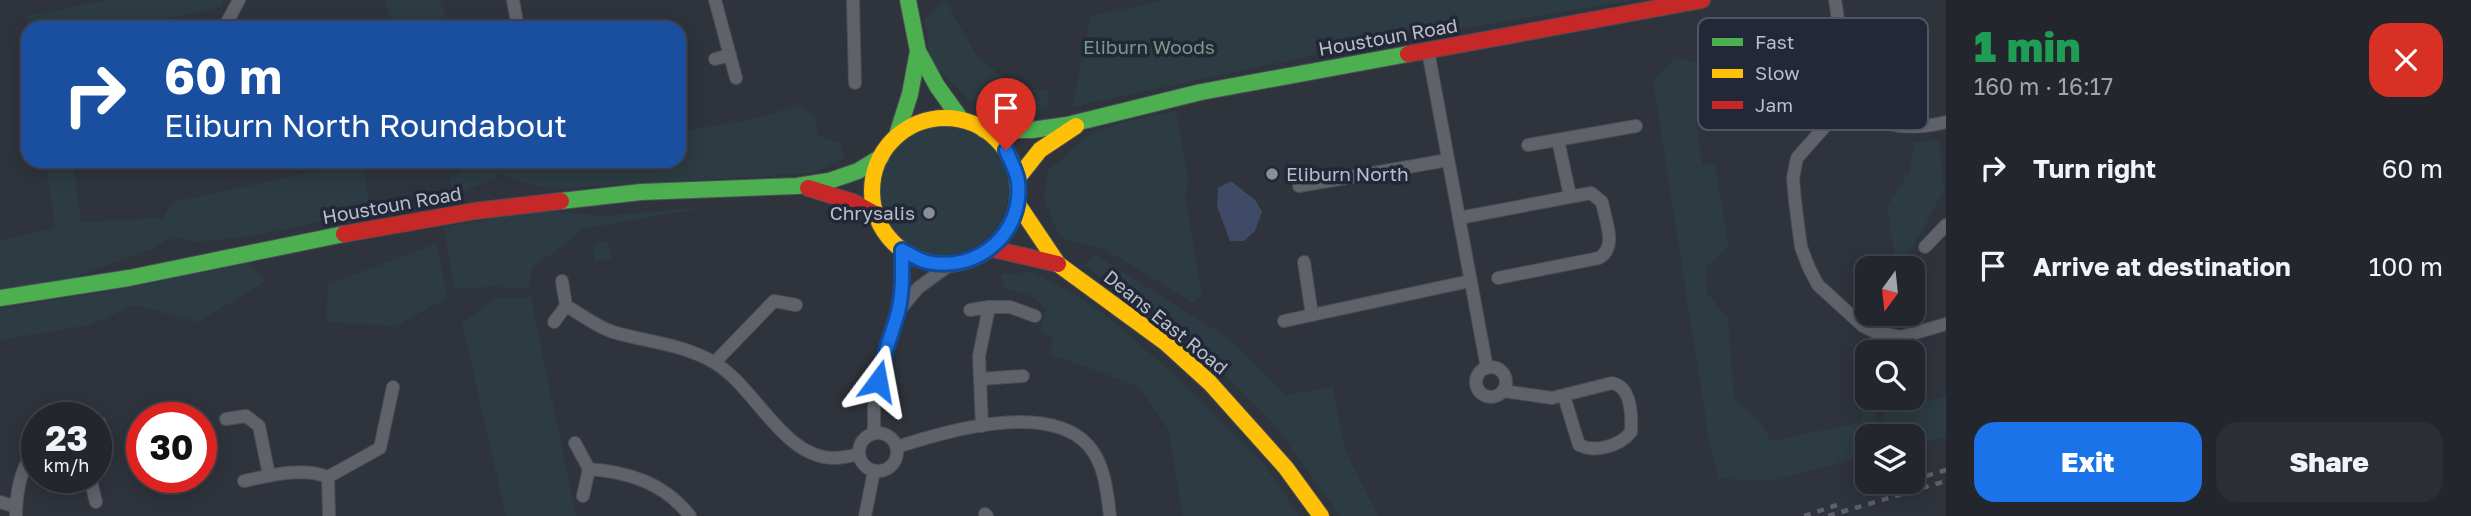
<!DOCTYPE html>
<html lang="en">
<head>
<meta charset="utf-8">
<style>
  body { margin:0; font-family:"Golos Text",sans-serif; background:#2b2e35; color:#f1f3f6; height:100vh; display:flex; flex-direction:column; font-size:26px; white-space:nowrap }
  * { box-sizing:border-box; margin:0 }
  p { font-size:23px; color:#a3a5aa }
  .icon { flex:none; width:38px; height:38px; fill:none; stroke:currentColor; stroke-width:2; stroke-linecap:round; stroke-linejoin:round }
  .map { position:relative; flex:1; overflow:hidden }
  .drawer { display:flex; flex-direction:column; background:#23262d; width:525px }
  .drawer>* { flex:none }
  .guide { position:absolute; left:21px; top:21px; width:665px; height:147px; border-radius:21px; box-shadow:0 4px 18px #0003,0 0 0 2px #404349; background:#1a4fa0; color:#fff; overflow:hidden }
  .needle { width:46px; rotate:195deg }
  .controls { position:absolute; left:1855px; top:256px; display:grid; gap:14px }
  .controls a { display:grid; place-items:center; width:70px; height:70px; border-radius:14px; background:#23262d; box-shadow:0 4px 18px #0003,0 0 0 2px #404349; font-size:35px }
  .speed { position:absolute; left:21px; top:402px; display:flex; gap:14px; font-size:35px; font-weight:700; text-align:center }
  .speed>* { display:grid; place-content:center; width:91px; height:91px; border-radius:50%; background:#23262d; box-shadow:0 4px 18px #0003,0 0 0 2px #404349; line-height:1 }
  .speed small { font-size:18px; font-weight:400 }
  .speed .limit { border:10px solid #d22; background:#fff; color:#111 }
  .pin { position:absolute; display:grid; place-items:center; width:60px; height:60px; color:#fff; margin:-72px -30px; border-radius:50% 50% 50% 0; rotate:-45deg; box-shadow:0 0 7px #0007 }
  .pin .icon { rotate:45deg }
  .me { position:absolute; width:77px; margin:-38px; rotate:13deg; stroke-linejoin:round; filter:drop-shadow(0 0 5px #0008) }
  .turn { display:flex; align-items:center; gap:24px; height:147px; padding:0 28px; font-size:32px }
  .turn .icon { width:91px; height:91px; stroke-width:2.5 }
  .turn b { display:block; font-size:49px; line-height:60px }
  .round { display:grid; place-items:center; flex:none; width:74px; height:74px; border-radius:21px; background:#2b2e35 }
  .overview { display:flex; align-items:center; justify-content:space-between; height:119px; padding:0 28px }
  h1 { font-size:42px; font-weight:800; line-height:52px; color:#1e9e55 }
  .cta { display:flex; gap:14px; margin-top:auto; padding:14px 28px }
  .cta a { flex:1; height:80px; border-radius:21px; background:#1a73e8; color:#fff; font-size:28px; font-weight:800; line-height:80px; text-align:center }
  .cta a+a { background:#2b2e35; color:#f1f3f6 }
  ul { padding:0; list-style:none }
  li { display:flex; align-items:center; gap:21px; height:98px; padding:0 28px }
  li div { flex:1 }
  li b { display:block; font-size:26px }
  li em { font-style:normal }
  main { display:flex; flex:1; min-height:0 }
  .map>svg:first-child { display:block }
  .green { fill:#2c3c42 }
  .water { fill:#3e4a66 }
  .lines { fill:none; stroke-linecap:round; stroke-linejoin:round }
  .street-casing { stroke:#4b4e55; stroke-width:14 }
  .fast-casing { stroke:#4b4e55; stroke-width:18 }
  .slow-casing { stroke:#4b4e55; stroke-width:18 }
  .jam-casing { stroke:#4b4e55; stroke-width:18 }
  .street { stroke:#5f6269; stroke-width:12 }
  .fast { stroke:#4caf50; stroke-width:16 }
  .slow { stroke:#ffc107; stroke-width:16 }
  .jam { stroke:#c62828; stroke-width:16 }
  .rail { stroke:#5d6068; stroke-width:4.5; stroke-dasharray:7 7; stroke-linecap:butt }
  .route-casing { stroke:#114b97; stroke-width:18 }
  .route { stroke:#1a73e8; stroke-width:12 }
  .poi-dot { fill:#898e99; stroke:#222837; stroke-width:2.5 }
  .labels { text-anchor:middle; stroke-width:7; stroke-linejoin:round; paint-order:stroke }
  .street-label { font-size:19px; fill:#babfcb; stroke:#222837 }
  .park-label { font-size:19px; fill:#739b81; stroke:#222837 }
  .poi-label { font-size:19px; fill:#babfcb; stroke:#222837; text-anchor:start }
  .key { fill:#222837; stroke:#505563; stroke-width:2 }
  .key-label { font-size:19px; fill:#babfcb }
</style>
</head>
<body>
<main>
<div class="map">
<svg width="1946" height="516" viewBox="0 0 1946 516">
  <rect width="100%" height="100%" fill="#2f333c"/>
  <!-- green -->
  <g class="green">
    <polygon points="108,0 224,0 220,8 120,28 29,28 27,16"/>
    <polygon points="385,0 439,0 451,28 393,28"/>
    <polygon points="945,0 977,56 1017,89 1049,91 1048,108 1018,119 969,100 930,63 925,19"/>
    <polygon points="1166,0 1634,0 1356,46 1072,107 1091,16"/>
    <polygon points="1676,57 1704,65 1713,113 1696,121 1702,165 1715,164 1729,246 1706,268 1707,293 1728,318 1734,398 1762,424 1771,441 1862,422 1862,404 1875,401 1876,436 1867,436 1867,455 1777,480 1718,479 1708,434 1653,81"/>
    <polygon points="797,106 815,115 818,136 840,143 845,158 813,173 547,189 501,175 452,197 450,178 479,161 679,161 679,132 753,119"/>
    <polygon points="1176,111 1189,182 1185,195 1202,295 1193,303 1108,251 1064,239 1053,224 1044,198 1048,171 1089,135 1127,121"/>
    <circle cx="944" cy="190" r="64"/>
    <polygon points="1939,140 1944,190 1912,249 1895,260 1887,206 1910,171 1914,142"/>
    <polygon points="46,161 73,161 81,222 163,218 173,202 359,161 363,161 370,212 251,236 197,242 174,236 153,248 68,280 0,289 0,240 55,228"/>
    <polygon points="707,207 582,229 566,244 532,267 529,289 498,287 454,288 444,227 529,212 567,212 602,216"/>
    <polygon points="607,242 613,257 611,259 594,261 593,244"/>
    <polygon points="436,244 448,298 395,326 326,322 328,284"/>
    <polygon points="1096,255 1228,338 1286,395 1333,387 1345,450 1378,516 1340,516 1274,424 1174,325 1082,265"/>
    <polygon points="248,263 266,281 198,322 134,305 90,325 0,340 0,309 134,287"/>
    <polygon points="1032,272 1071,292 1109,318 1177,377 1264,464 1299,516 1183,516 1168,429 1138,386 1049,354 1054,339 1040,331 1046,309 1031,296 1005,289 1000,274"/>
    <polygon points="497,297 531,297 576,516 506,516 462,323"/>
    <polygon points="1946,396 1946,437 1913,445 1913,436 1886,436 1883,411"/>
  </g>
  <!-- water -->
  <polygon class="water" points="1231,181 1256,201 1262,212 1255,231 1244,241 1230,241 1217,206 1218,188"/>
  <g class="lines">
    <defs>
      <g id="street">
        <polyline points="513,0 518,28"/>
        <polyline points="715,0 736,78"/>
        <polyline points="853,0 855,83"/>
        <path d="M 1835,0 C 1840,28 1841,59 1849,86 C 1863,130 1910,131 1946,122"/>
        <polyline points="224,28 239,0"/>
        <polyline points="1428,51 1487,368"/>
        <polyline points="715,59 730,55"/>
        <polyline points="1858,101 1828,123 1797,158 1793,178 1795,201 1801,247 1809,268 1818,285 1863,326 1875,332 1901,337 1946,324"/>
        <polyline points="1558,140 1570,196"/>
        <polyline points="1528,145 1636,126"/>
        <polyline points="1299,186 1448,160"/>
        <path d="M 1459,218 L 1591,193 L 1602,202 C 1605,220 1618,247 1599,258 L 1498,278"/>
        <polyline points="1925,247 1946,225"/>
        <polyline points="1304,262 1312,315"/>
        <path d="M 566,306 C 581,314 597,327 613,332 C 646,342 684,344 715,363 C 755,387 784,458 833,458 C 841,458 851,456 859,454"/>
        <polyline points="970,310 989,307"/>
        <polyline points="898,312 918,288 951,264"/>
        <polyline points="1284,321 1470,281"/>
        <polyline points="554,322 566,306 562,281"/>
        <polyline points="715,362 774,301 796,305"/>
        <circle cx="1491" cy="382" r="15"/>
        <polyline points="980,379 1023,376"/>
        <path d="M 1503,391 L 1552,398 L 1612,383 C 1632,387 1632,415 1631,432 C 1620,446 1595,453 1579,445 L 1564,396"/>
        <polyline points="226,419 246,416 259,426 269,475"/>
        <polyline points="96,424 100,423"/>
        <polyline points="982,426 979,356 989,307 1010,307 1035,316"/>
        <circle cx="878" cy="452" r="19"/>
        <polyline points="874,433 874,407 883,356 898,312 902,280 902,250"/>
        <polyline points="575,443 589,469"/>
        <path d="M 897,447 C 946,431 1047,401 1088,445 C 1105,464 1107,492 1110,516"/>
        <polyline points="328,477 329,516"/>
        <polyline points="90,478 96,502"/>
        <path d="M 244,481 C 271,475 302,467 328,477 L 380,448 L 393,387"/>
        <path d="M 583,496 L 589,469 C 629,472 664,483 690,516"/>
        <polyline points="0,502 16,507"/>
        <polyline points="985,514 987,516"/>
        <path d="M 16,516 C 16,493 21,466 37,448"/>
        <polyline points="865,516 874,471"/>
      </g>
      <g id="fast">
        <polyline points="908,0 918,51 937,86 960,118"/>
        <polyline points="984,130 1032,130 1067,125 1201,92 1408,54"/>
        <polyline points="897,135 910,94 918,51"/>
        <polyline points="561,201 641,192 797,186 829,181 858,171 881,157"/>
        <polyline points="0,298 129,278 344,234"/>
      </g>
      <g id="slow">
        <circle cx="945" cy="191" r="73"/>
        <polyline points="1017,179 1040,150 1076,126"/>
        <polyline points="1017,203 1058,264 1166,343 1210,383 1286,468 1321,516"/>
      </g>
      <g id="jam">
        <polyline points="1408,54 1702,0"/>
        <polyline points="808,188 853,202 875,214"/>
        <polyline points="344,234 475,211 561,201"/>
        <polyline points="993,249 1058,264"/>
      </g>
    </defs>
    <!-- street casing -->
    <use href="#street" class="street-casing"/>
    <!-- fast casing -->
    <use href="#fast" class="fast-casing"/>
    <!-- slow casing -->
    <use href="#slow" class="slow-casing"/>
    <!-- jam casing -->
    <use href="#jam" class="jam-casing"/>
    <!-- street -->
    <use href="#street" class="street"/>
    <!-- fast -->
    <use href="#fast" class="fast"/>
    <!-- slow -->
    <use href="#slow" class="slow"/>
    <!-- jam -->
    <use href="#jam" class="jam"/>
    <!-- rail -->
    <g class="rail">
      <polyline points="1913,480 1946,470"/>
      <polyline points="1870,494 1908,481"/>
      <polyline points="1804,516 1837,505"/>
      <polyline points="1828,516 1946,481"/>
    </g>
  </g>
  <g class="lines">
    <defs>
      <path id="route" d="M 878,381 C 882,357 892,335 898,312 C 903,292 902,271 902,250 C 910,254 918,260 927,262 C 978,273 1024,233 1018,181 C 1016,170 1010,160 1006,150"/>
    </defs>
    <!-- route casing -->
    <use href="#route" class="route-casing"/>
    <!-- route -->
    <use href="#route" class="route"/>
  </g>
  <!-- markers -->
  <g class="poi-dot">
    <circle cx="1272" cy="174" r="7"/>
    <circle cx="929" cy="213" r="7"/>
  </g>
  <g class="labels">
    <!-- street labels -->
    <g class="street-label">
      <text transform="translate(1388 37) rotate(-10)" y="7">Houstoun Road</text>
      <text transform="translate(392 205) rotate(-10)" y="7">Houstoun Road</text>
      <text transform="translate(1166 322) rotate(39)" y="7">Deans East Road</text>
    </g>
    <!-- park labels -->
    <g class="park-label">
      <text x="1149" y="54">Eliburn Woods</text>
    </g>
    <!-- poi labels -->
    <g class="poi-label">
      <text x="1286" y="181">Eliburn North</text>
      <text x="915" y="220" text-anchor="end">Chrysalis</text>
    </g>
  </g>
  <!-- legend -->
  <rect x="1698" y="18" width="230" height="112" rx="10" class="key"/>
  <rect x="1712" y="38" width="31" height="8" fill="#4caf50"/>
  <rect x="1712" y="69" width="31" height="9" fill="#ffc107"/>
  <rect x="1712" y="101" width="31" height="8" fill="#c62828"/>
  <g class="key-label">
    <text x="1755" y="49">Fast</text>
    <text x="1755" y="80">Slow</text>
    <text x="1755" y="112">Jam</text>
  </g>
</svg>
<div class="controls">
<a><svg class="needle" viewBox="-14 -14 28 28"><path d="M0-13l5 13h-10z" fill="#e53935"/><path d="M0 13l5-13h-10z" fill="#a3a5aa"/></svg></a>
<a><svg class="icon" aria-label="search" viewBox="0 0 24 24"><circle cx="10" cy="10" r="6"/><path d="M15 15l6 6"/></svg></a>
<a><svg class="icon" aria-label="layers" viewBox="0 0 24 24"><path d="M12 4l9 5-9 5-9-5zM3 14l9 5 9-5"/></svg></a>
</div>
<div class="speed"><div>23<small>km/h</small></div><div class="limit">30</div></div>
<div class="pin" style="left:1006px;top:150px;background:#d93025"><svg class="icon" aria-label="arrive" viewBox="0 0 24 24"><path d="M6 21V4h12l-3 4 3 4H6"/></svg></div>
<svg class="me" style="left:878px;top:381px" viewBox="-20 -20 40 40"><path d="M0-17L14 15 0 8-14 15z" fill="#1a73e8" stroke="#fff" stroke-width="4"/></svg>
<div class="guide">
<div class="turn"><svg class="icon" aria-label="right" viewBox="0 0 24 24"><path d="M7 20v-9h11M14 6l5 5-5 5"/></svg><div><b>60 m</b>Eliburn North Roundabout</div></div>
</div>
</div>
<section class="drawer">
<div class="overview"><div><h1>1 min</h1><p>160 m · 16:17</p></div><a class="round" style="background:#d93025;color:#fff"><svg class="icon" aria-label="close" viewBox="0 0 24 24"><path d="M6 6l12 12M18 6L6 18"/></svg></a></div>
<ul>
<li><svg class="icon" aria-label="right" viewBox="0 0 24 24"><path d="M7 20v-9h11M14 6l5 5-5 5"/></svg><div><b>Turn right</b></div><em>60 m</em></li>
<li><svg class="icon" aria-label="arrive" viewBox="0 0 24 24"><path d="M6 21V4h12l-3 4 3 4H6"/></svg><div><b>Arrive at destination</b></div><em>100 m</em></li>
</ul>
<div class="cta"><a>Exit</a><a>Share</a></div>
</section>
</main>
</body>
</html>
